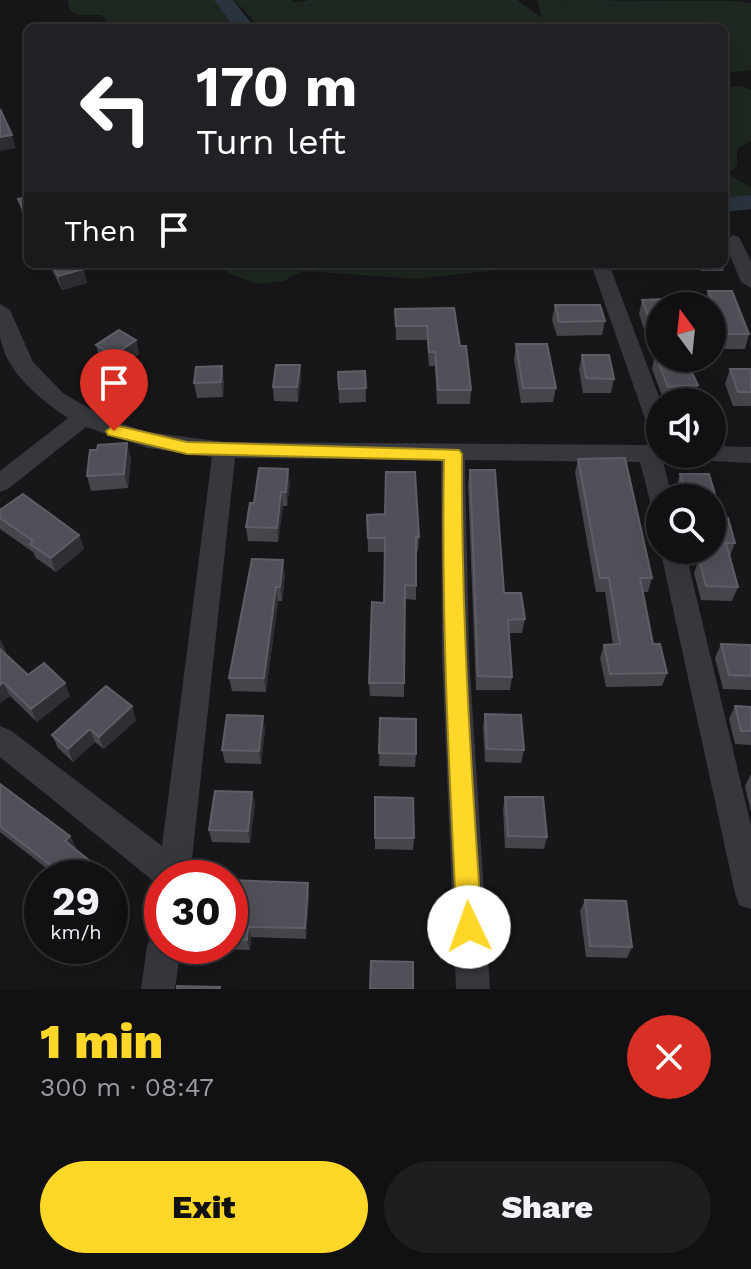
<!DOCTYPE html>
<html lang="en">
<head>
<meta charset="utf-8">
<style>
  body { margin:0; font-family:"Work Sans",sans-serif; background:#1e1e21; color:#f1f3f6; height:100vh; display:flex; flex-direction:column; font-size:30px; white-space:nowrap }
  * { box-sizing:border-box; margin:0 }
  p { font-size:26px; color:#9c9da0 }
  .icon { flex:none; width:44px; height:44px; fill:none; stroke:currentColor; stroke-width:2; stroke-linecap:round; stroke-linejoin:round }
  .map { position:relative; height:989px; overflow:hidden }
  .details { display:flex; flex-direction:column; background:#111013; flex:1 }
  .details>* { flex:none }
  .hud { position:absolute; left:24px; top:24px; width:704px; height:244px; border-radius:12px; box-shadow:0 8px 32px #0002,0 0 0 2px #303033; background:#202124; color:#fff; overflow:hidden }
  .needle { width:52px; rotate:345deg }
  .tools { position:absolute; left:646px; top:292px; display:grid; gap:16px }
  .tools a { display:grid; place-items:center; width:80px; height:80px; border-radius:50%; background:#111013; box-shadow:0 8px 32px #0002,0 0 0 2px #303033; font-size:40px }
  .speed { position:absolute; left:24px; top:860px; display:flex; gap:16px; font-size:40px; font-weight:700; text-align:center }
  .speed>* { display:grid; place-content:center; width:104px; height:104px; border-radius:50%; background:#111013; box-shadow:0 8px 32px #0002,0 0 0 2px #303033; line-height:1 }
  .speed small { font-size:20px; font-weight:400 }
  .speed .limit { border:12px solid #d22; background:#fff; color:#111 }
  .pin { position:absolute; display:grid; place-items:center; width:68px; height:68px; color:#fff; margin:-82px -34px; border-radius:50% 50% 50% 0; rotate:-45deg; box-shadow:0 0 8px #0007 }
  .pin .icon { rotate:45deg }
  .me { position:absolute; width:88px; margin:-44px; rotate:357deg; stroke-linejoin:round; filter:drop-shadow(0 0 6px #0008) }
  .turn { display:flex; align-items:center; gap:28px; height:168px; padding:0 40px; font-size:36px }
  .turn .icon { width:104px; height:104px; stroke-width:2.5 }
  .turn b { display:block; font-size:56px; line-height:68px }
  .then { display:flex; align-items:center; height:76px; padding:0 40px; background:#0003; gap:16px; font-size:30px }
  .round { display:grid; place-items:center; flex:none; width:84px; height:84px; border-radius:42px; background:#1e1e21 }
  .summary { display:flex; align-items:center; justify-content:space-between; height:136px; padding:0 40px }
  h1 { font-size:48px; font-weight:800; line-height:60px; color:#ffd728 }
  .cta { display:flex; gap:16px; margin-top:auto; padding:16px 40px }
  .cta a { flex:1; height:92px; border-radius:48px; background:#ffd728; color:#111; font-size:32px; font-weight:800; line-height:92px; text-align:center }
  .cta a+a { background:#1e1e21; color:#f1f3f6 }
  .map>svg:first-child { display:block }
  .green { fill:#1e2720 }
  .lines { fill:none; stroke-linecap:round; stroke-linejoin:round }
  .river { fill:#2b333e; fill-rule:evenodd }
  .minor { fill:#37373e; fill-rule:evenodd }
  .wall { fill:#45464c }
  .shaded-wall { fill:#2e2e33 }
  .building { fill:#505058; stroke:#5e5e67; stroke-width:2 }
  .route { fill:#ffd728; stroke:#a68c1a; stroke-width:2 }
</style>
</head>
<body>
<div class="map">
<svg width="751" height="989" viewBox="0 0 751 989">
  <rect width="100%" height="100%" fill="#171619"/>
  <!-- green -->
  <g class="green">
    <polygon points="68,0 225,0 254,28 114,28 101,15 77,15 69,10"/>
    <polygon points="234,0 292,0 293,3 310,0 517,0 542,18 537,0 736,1 751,3 751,70 724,73 724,28 268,28 254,21"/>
    <polygon points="741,86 751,90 751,141 737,149 737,165 729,174 751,188 751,194 724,201 724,88"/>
    <polygon points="218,264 551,264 417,279 303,271 284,281 257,284 228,273"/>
  </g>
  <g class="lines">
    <!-- river -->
    <g class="river">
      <polygon points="214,0 233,0 255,28 235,28"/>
      <polygon points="751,195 751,209 724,212 724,198"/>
    </g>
    <!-- minor -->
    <g class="minor">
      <polygon points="733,235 739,237 751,261 751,288 741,282 724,241"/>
      <polygon points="591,264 609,264 661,402 660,438 652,435 649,430"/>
      <path d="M 0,304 L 10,310 L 33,362 L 63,393 L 107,419 L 148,432 L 224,442 L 650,445 L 660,446 L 660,454 L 672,454 L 663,461 L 672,498 L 660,498 L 660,508 L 651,505 L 640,462 L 465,460 L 469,655 L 490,989 L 456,989 L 442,655 L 441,460 L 235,458 L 190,878 L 162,878 L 162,888 L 0,757 L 0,726 L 10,730 L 162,846 L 212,457 L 148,448 L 86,427 L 8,489 L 0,492 L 0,471 L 68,418 C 41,400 5,372 0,336 C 0,326 0,314 0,304 Z"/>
      <polygon points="712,446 751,447 751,463 693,460 689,454 712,454"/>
      <polygon points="660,549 685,550 751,825 751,909 739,905 735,893"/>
      <polygon points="162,930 162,946 181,946 175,989 141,989 147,946 152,934"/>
    </g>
  </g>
  <!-- wall -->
  <g class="wall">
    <polygon points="28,197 28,224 22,213 18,199"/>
    <polygon points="724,249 727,257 723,271 701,271 698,264 724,264"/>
    <polygon points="49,264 81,264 87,283 62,290"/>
    <polygon points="708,291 749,334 745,349 720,349 712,327 712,306 704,306"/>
    <polygon points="642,300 660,306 660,332 645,332 639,314"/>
    <polygon points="555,305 605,321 602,335 557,336 552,320"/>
    <polygon points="454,308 460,346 471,390 470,404 437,404 435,366 429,366 427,340 396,340 395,309"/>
    <polygon points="136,340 139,354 117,370 100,360 96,345"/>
    <polygon points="516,344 556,388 553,402 521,403 514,359"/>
    <polygon points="655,354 698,385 694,399 664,401 652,369"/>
    <polygon points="582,355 614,379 611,393 583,393 579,369"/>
    <polygon points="300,365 301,380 298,402 274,401 273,387"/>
    <polygon points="730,369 751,369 751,406 733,406 725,384"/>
    <polygon points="365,371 366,402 339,403 338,372"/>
    <polygon points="224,381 223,397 197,398 194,383"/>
    <polygon points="131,458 128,488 91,491 87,476"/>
    <polygon points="578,459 652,578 648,592 643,592 653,644 667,673 662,686 606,687 600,658 604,645 613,645 605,592 596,592 575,473"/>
    <polygon points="470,470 504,593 525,619 522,633 509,633 512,677 510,690 476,690 468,484"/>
    <polygon points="680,474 709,474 722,518 728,518 735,543 730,556 738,587 732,601 701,600 694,573 699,559 697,550 712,550 712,498 678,498 676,488"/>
    <polygon points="290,483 287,506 283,506 278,542 248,541 246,527 254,503"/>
    <polygon points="0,510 79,535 84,549 56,572 36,558 33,552 0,529"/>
    <polygon points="367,515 419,537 418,551 416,551 416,600 405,599 404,697 370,696 369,683 384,603 385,552 368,552"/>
    <polygon points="252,559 285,574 282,601 278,601 266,692 232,691 229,678"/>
    <polygon points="0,639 6,652 5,653 28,675 70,696 37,722 10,696 0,703"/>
    <polygon points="721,644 751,645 751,690 723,689 715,658"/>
    <polygon points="735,706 751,707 751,745 735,744 729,719"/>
    <polygon points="485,714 524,750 521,763 485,762 483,727"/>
    <polygon points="380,718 416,754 415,767 379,766"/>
    <polygon points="136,720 104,749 95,742 73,762 58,748 52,735"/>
    <polygon points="265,729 261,764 225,763 222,750"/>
    <polygon points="751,774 751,812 745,786"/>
    <polygon points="0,784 70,836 76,848 75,849 115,881 121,892 110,904 110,878 59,878 0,832"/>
    <polygon points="252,792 255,804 250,843 212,842 209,830"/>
    <polygon points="375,797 414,838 413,850 375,849"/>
    <polygon points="505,797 547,837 544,849 505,848 503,809"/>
    <polygon points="230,880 309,894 306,939 251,937 250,950 190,948 189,946 230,946"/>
    <polygon points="585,900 632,947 627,958 586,957 580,911"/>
  </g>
  <!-- shaded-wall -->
  <g class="shaded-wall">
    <polygon points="12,135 16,148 0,151 0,137"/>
    <polygon points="84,269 87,283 62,290 58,276"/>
    <polygon points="136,340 139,354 117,370 114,355"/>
    <polygon points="300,365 301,380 298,402 297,387"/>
    <polygon points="222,366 224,381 223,397 221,382"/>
    <polygon points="127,443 131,458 128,488 124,474"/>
    <polygon points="288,469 290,483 287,506 286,492"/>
    <polygon points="281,492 283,506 278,542 277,528"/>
    <polygon points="79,535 84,549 56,572 51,558"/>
    <polygon points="283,560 285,574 282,601 280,587"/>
    <polygon points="276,587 278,601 266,692 264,678"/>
    <polygon points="0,639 6,652 0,656"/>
    <polygon points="3,682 10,696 0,703 0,685"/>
    <polygon points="65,683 70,696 37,722 31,709"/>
    <polygon points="132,706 136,720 104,749 99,737"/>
    <polygon points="263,716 265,729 261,764 259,751"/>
    <polygon points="90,729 95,742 73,762 68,749"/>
    <polygon points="252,792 255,804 250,843 248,831"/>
    <polygon points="70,836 76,848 71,853 65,841"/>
    <polygon points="115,881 121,892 110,904 110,887"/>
    <polygon points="308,883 309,894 306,939 305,928"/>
    <polygon points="248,927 251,937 250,950 247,940"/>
  </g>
  <!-- building -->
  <g class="building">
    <polygon points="0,109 12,135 0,137"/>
    <polygon points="28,197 28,218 18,199"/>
    <polygon points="52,264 81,264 84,269 58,276"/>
    <polygon points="708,291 732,291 749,334 725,334"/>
    <polygon points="669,299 672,306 660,306 660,318 649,318 642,300"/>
    <polygon points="555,305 600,305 605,321 559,322"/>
    <polygon points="454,308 460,346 466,346 471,390 438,390 435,352 429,352 427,326 396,326 395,309"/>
    <polygon points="119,330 136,340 114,355 96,345"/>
    <polygon points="516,344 547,344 556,388 523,388"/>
    <polygon points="655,354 660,354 660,358 685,358 698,385 668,387"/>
    <polygon points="582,355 609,355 614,379 586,378"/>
    <polygon points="276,365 300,365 297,387 273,387"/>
    <polygon points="222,366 221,382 194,383 196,367"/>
    <polygon points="730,369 751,369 751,392 738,392"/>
    <polygon points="365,371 366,388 339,389 338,372"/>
    <polygon points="127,443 124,474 87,476 90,450 97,450 98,445"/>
    <polygon points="625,458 652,578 640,578 653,644 660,644 667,673 610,674 604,645 620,644 609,578 600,578 578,459"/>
    <polygon points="259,468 288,469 286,492 281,492 277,528 246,527 250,503 254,503"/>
    <polygon points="470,470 495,470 504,593 521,593 525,619 508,620 512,677 478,676"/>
    <polygon points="386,472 415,472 419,537 416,537 416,586 405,585 404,683 369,683 372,602 384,603 385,538 368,538 367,515 385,514"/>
    <polygon points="680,474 709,474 722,518 728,518 735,543 726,543 738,587 706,586 699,559 708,559 706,550 712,550 712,498 686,498"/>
    <polygon points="23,494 79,535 51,558 30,544 33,541 0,518 0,510"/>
    <polygon points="252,559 283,560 280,587 276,587 264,678 229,678"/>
    <polygon points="721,644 751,645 751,676 729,675"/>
    <polygon points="0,649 28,675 44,663 65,683 31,709 3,682 0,685"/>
    <polygon points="106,686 132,706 99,737 90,729 68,749 52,735"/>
    <polygon points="735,706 751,707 751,731 741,731"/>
    <polygon points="485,714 521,715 524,750 487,749"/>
    <polygon points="227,715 263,716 259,751 222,750"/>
    <polygon points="380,718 416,719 416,754 379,753"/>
    <polygon points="0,784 70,836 65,841 115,881 110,887 110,878 59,878 62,874 0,826"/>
    <polygon points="215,791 252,792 248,831 209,830"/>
    <polygon points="375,797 413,798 414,838 375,838"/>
    <polygon points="505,797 543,797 547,837 508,836"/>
    <polygon points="230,880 308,883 305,928 248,927 247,940 230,939"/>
    <polygon points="585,900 626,901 632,947 590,946"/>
    <polygon points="371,961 413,962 413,989 370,989"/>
    <polygon points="177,986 220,987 220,989 177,989"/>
  </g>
  <!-- route -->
  <path class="route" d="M 114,425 L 187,442 L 459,450 L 462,454 C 461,612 471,769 482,927 L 478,936 L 469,940 L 460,936 L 457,927 C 449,771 441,616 444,460 L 187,454 L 108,435 L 106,431 Z"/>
</svg>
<div class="tools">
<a><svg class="needle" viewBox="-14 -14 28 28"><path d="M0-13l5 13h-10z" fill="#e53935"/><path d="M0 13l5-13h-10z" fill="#9c9da0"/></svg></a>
<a><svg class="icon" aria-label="sound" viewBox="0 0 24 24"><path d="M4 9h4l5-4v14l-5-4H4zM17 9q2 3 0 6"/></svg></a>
<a><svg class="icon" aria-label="search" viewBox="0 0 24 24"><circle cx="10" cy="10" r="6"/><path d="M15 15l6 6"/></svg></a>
</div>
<div class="speed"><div>29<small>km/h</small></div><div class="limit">30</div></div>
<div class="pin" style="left:114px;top:431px;background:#d93025"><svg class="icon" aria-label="arrive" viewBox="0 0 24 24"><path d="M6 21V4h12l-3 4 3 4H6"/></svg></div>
<svg class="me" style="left:469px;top:927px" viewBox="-20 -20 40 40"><circle r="19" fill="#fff"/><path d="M0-13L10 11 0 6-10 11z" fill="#ffd728"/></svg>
<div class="hud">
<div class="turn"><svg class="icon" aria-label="left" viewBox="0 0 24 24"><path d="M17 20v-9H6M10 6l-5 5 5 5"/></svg><div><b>170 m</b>Turn left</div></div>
<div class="then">Then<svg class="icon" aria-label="arrive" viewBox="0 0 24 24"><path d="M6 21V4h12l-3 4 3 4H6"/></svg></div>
</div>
</div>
<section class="details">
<div class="summary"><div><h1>1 min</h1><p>300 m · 08:47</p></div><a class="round" style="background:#d93025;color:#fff"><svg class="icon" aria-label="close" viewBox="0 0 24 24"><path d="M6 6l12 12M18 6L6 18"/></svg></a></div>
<div class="cta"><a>Exit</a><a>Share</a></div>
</section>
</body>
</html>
